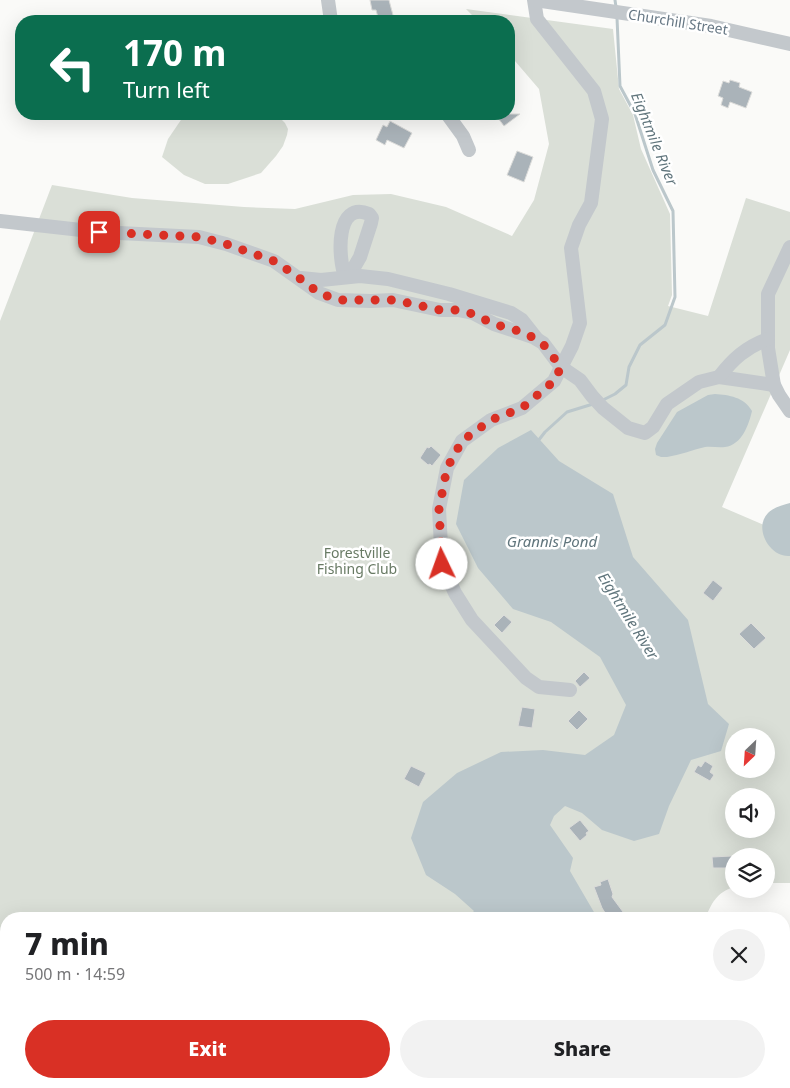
<!DOCTYPE html>
<html lang="en">
<head>
<meta charset="utf-8">
<style>
  body { margin:0; font-family:"Noto Sans",sans-serif; background:#f2f2f2; color:#202124; height:100vh; display:flex; flex-direction:column; font-size:19px; white-space:nowrap }
  * { box-sizing:border-box; margin:0 }
  p { font-size:16px; color:#757577 }
  .icon { flex:none; width:28px; height:28px; fill:none; stroke:currentColor; stroke-width:2; stroke-linecap:round; stroke-linejoin:round }
  .map { position:relative; flex:1; overflow:hidden }
  .sheet { position:absolute; left:0px; top:912px; width:790px; height:176px; display:flex; flex-direction:column; background:#fff; border-radius:20px 20px 0 0; box-shadow:0 5px 20px #0002 }
  .sheet>* { flex:none }
  .banner { position:absolute; left:15px; top:15px; width:500px; height:105px; border-radius:20px; box-shadow:0 5px 20px #0002; background:#0b6e4f; color:#fff; overflow:hidden }
  .needle { width:32px; rotate:205deg }
  .controls { position:absolute; left:725px; top:728px; display:grid; gap:10px }
  .controls a { display:grid; place-items:center; width:50px; height:50px; border-radius:50%; background:#fff; box-shadow:0 5px 20px #0002; font-size:25px }
  .pin { position:absolute; display:grid; place-items:center; width:42px; height:42px; color:#fff; margin:-21px; border-radius:10px; box-shadow:0 2px 8px #0006 }
  .me { position:absolute; width:55px; margin:-28px; rotate:357deg; stroke-linejoin:round; filter:drop-shadow(0 0 4px #0008) }
  .turn { display:flex; align-items:center; gap:18px; height:105px; padding:0 25px; font-size:22px }
  .turn .icon { width:65px; height:65px; stroke-width:2.5 }
  .turn b { display:block; font-size:35px; line-height:42px }
  .round { display:grid; place-items:center; flex:none; width:52px; height:52px; border-radius:26px; background:#f2f2f2 }
  .summary { display:flex; align-items:center; justify-content:space-between; height:85px; padding:0 25px }
  h1 { font-size:30px; font-weight:800; line-height:38px }
  .action { display:flex; gap:10px; margin-top:auto; padding:10px 25px }
  .action a { flex:1; height:58px; border-radius:30px; background:#d93025; color:#fff; font-size:20px; font-weight:800; line-height:58px; text-align:center }
  .action a+a { background:#f2f2f2; color:#202124 }
  .map>svg:first-child { display:block }
  .green { fill:#dadfd7; fill-rule:evenodd }
  .water { fill:#bbc7cb }
  .lines { fill:none; stroke-linecap:round; stroke-linejoin:round }
  .stream { stroke:#bbc7cb; stroke-width:3 }
  .building { fill:#aab3b9; stroke:#dcdcda }
  .minor { stroke:#c3c8cc; stroke-width:14 }
  .route { stroke:#d93025; stroke-width:9; stroke-dasharray:0 16.2 }
  .labels { text-anchor:middle; stroke-width:5; stroke-linejoin:round; paint-order:stroke }
  .street-label { font-size:14px; fill:#657683; stroke:#fff }
  .park-label { font-size:14px; fill:#687a64; stroke:#fff }
  .water-label { font-size:15px; font-style:italic; fill:#60757c; stroke:#fff }
</style>
</head>
<body>
<div class="map">
<svg width="790" height="1088" viewBox="0 0 790 1088">
  <rect width="100%" height="100%" fill="#fafaf8"/>
  <!-- green -->
  <g class="green">
    <path d="M 466,9 L 613,29 L 619,89 L 633,115 L 641,149 L 670,214 L 672,295 L 668,306 L 708,316 L 746,198 L 790,212 L 790,350 L 722,507 L 790,536 L 790,883 L 766,883 L 766,856 L 734,856 L 734,887 C 717,892 711,904 705,919 L 6,919 L 6,1082 L 598,1083 L 597,1088 L 0,1088 L 0,321 L 52,185 L 132,198 L 244,207 L 295,209 L 353,195 L 391,194 L 446,207 L 512,236 L 534,200 L 549,144 L 539,89 L 509,54 L 509,21 L 478,21 ZM 734,736 L 766,736 L 766,769 L 734,769 ZM 734,796 L 766,796 L 766,829 L 734,829 Z"/>
    <polygon points="185,114 276,114 285,123 288,129 287,135 283,146 276,156 261,173 228,184 205,184 184,175 162,157 168,139"/>
  </g>
  <!-- water -->
  <g class="water">
    <path d="M 715,394 C 729,395 744,397 752,411 C 749,424 742,445 725,447 C 718,448 712,446 705,447 C 692,450 680,455 667,457 L 661,457 L 656,455 L 655,449 L 657,443 L 677,412 L 708,395 Z"/>
    <polygon points="531,430 559,461 613,494 633,557 688,620 708,704 729,724 721,751 691,760 669,806 659,834 634,841 602,830 582,813 565,806 554,816 550,825 573,858 570,871 598,919 467,919 474,911 455,894 426,875 411,838 423,802 457,773 501,752 543,750 585,755 614,735 626,705 600,657 551,622 513,609 478,568 456,524 464,480 498,448"/>
    <path d="M 790,503 L 790,556 C 770,558 753,528 768,513 C 774,507 783,505 790,503 Z"/>
    <polygon points="228,1082 423,1082 423,1083 419,1088 227,1088"/>
    <polygon points="476,1083 602,1083 599,1088 480,1088"/>
  </g>
  <g class="lines">
    <!-- stream -->
    <g class="stream">
      <polyline points="615,0 616,7"/>
      <polyline points="601,401 615,394 626,385 629,367 640,345 665,325 675,297 673,211 653,170 635,114 620,86 617,18"/>
      <polyline points="538,441 545,432 567,412 593,404"/>
    </g>
  </g>
  <!-- building -->
  <g class="building">
    <polygon points="370,0 389,0 394,19 379,21 376,10 372,10"/>
    <polygon points="730,80 740,83 739,87 752,92 746,108 730,102 728,108 721,105 723,98 718,96 723,81 729,83"/>
    <polygon points="495,114 520,114 504,126"/>
    <polygon points="390,121 412,133 404,148 387,140 385,145 376,140 383,125 387,127"/>
    <polygon points="517,151 533,157 524,182 507,175"/>
    <polygon points="431,446 441,455 432,466 430,464 428,465 420,458 427,447 429,448"/>
    <polygon points="713,580 723,588 713,601 703,593"/>
    <polygon points="504,615 512,622 502,633 494,625"/>
    <polygon points="751,623 766,638 754,649 739,634"/>
    <polygon points="584,672 590,678 580,687 575,681"/>
    <polygon points="522,707 535,709 532,728 518,726"/>
    <polygon points="579,710 588,719 577,730 568,721"/>
    <polygon points="705,761 713,766 710,772 714,775 710,781 694,772 698,765 701,767"/>
    <polygon points="411,766 426,773 419,787 404,779"/>
    <polygon points="580,820 589,831 586,833 587,835 580,841 569,828"/>
    <polygon points="732,856 732,868 713,868 712,857"/>
    <polygon points="608,879 613,894 612,897 626,916 622,919 609,919 602,908 594,887 601,885 600,882"/>
  </g>
  <g class="lines">
    <!-- minor -->
    <g class="minor">
      <polyline points="328,0 331,21"/>
      <polyline points="534,0 537,19 594,91 602,119 591,203 579,225 571,248 580,323 572,346 554,381 522,408 491,420 462,441 447,468 439,509 442,564 455,593 472,620 526,678 539,687 570,690"/>
      <polyline points="535,0 711,26 790,44"/>
      <polyline points="447,114 463,136 469,150"/>
      <polyline points="0,221 99,232 199,237 226,244 274,261 319,293 338,300 371,301 393,300 440,310 458,310 473,313 494,324 533,337 543,343 561,367 580,380 592,396 603,408 628,428 645,433 653,427 667,404 699,382 719,377 774,385"/>
      <polyline points="790,247 768,294 768,348 774,385 779,395 790,411"/>
      <path d="M 345,276 C 338,258 335,200 369,214 L 372,218 L 371,223 L 360,257 L 349,276"/>
      <polyline points="301,278 321,280 360,276 388,279 449,294 511,313 522,320 537,339"/>
      <path d="M 719,377 C 733,359 746,347 768,339"/>
      <polyline points="784,1058 790,1049"/>
      <polyline points="777,1088 777,1082"/>
    </g>
  </g>
  <g class="lines">
    <!-- route -->
    <polyline class="route" points="99,232 200,237 226,244 274,261 294,274 319,293 338,300 394,300 440,310 458,310 473,314 494,324 522,332 538,340 543,344 561,367 554,381 522,408 491,420 462,441 447,468 439,509 442,564"/>
  </g>
  <g class="labels">
    <!-- street labels -->
    <g class="street-label">
      <text transform="translate(678 22) rotate(9)" y="5">Churchill Street</text>
    </g>
    <!-- park labels -->
    <g class="park-label">
      <text x="357" y="558">Forestville<tspan x="357" dy="16">Fishing Club</tspan></text>
    </g>
    <!-- water labels -->
    <g class="water-label">
      <text transform="translate(654 139) rotate(68)" y="5">Eightmile River</text>
      <text x="552" y="547">Grannis Pond</text>
      <text transform="translate(628 616) rotate(58)" y="5">Eightmile River</text>
    </g>
  </g>
</svg>
<div class="controls">
<a><svg class="needle" viewBox="-14 -14 28 28"><path d="M0-13l5 13h-10z" fill="#e53935"/><path d="M0 13l5-13h-10z" fill="#757577"/></svg></a>
<a><svg class="icon" aria-label="sound" viewBox="0 0 24 24"><path d="M4 9h4l5-4v14l-5-4H4zM17 9q2 3 0 6"/></svg></a>
<a><svg class="icon" aria-label="layers" viewBox="0 0 24 24"><path d="M12 4l9 5-9 5-9-5zM3 14l9 5 9-5"/></svg></a>
</div>
<div class="pin" style="left:99px;top:232px;background:#d93025"><svg class="icon" aria-label="arrive" viewBox="0 0 24 24"><path d="M6 21V4h12l-3 4 3 4H6"/></svg></div>
<svg class="me" style="left:442px;top:564px" viewBox="-20 -20 40 40"><circle r="19" fill="#fff"/><path d="M0-13L10 11 0 6-10 11z" fill="#d93025"/></svg>
<div class="banner">
<div class="turn"><svg class="icon" aria-label="left" viewBox="0 0 24 24"><path d="M17 20v-9H6M10 6l-5 5 5 5"/></svg><div><b>170 m</b>Turn left</div></div>
</div>
<section class="sheet">
<div class="summary"><div><h1>7 min</h1><p>500 m · 14:59</p></div><a class="round"><svg class="icon" aria-label="close" viewBox="0 0 24 24"><path d="M6 6l12 12M18 6L6 18"/></svg></a></div>
<div class="action"><a>Exit</a><a>Share</a></div>
</section>
</div>
</body>
</html>
